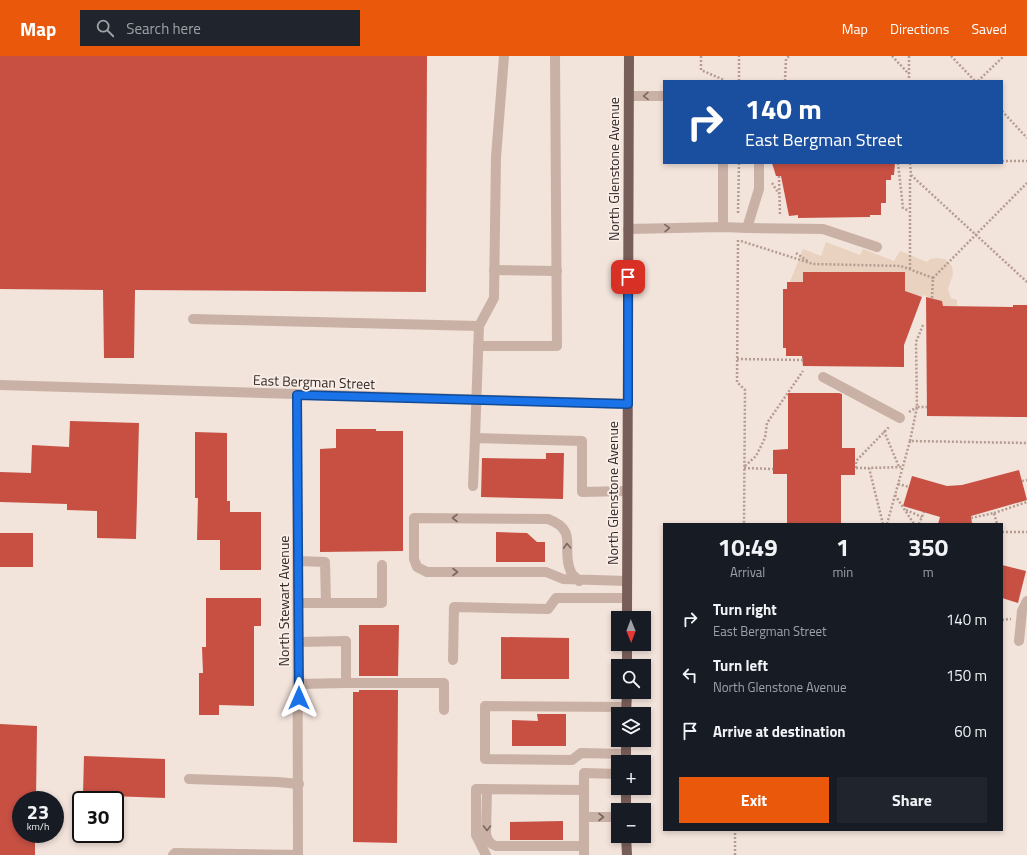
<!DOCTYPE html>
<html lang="en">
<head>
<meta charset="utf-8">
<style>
  body { margin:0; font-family:"Titillium Web",sans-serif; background:#20242c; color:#f1f3f6; height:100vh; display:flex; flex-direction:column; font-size:15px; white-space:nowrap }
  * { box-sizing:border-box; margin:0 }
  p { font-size:13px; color:#9ea1a6 }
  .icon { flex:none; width:22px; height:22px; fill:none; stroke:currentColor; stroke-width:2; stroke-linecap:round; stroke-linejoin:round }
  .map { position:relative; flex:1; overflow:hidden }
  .panel { position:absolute; left:663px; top:467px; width:340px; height:308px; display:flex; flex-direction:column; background:#171b24; border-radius:0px; box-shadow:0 2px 6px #0003 }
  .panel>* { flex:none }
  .top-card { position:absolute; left:663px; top:24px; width:340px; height:84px; border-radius:0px; box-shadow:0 2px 6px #0003; background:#1a4fa0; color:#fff; overflow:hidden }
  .needle { width:26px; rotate:179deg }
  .controls { position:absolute; left:611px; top:555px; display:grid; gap:8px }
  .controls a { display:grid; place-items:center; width:40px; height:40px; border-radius:0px; background:#171b24; box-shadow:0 2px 6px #0003; font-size:20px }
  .speed { position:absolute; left:12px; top:735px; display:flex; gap:8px; font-size:20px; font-weight:700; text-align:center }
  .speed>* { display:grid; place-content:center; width:52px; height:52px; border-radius:50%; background:#171b24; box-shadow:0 2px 6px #0003; line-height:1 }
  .speed small { font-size:10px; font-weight:400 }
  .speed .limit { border:2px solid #111; border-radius:6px; background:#fff; color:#111 }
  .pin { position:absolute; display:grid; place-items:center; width:34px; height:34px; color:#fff; margin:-17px; border-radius:8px; box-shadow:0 2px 6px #0006 }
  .me { position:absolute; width:44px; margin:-22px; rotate:0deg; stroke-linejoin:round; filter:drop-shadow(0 0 3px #0008) }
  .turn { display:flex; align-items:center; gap:14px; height:84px; padding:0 16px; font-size:18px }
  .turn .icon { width:52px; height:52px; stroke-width:2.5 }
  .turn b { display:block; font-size:28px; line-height:34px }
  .eta { display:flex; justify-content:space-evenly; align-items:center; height:68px; text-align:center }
  .eta b { font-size:24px; font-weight:700; line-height:28px }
  .primary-button { display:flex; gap:8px; margin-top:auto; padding:8px 16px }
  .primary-button a { flex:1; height:46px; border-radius:0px; background:#ea580c; color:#fff; font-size:16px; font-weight:700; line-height:46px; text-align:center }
  .primary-button a+a { background:#20242c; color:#f1f3f6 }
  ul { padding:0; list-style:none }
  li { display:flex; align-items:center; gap:12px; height:56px; padding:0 16px }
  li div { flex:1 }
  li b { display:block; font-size:15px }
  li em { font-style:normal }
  header { display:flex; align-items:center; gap:24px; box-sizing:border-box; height:56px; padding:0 20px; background:#ea580c; color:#fff }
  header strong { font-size:19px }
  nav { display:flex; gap:22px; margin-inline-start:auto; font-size:14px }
  .search { width:280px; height:36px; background:#20242c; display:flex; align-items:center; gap:10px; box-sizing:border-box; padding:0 14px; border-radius:0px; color:#9ea1a6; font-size:15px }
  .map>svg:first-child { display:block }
  .plaza { fill:#ead2c1 }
  .building { fill:#c75043 }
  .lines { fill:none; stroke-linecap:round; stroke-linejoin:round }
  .path { stroke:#b69b91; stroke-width:2.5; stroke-dasharray:2 2; stroke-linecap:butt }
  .minor { stroke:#cab1a6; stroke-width:10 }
  .major { stroke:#785e58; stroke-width:10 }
  .oneway { stroke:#796760 }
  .route-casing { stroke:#114b97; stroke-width:10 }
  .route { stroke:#1a73e8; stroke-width:7 }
  .labels { text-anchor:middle; stroke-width:3.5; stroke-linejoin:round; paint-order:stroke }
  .street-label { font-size:14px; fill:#362a27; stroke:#f9eee7 }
</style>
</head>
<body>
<header>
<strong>Map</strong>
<div class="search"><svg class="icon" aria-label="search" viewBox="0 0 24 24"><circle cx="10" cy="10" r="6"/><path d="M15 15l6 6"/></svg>Search here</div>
<nav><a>Map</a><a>Directions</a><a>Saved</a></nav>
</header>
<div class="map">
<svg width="1027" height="799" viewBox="0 0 1027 799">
  <rect width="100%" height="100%" fill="#f2e3db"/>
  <!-- plaza -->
  <polygon class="plaza" points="826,186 860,199 863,193 894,205 900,195 927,206 930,203 938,202 945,203 952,210 953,218 948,233 951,242 957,244 957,250 943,250 942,246 923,239 922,241 803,216 803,226 790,226 803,193 821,200"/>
  <!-- building -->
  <g class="building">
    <polygon points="0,0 427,0 426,236 135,234 134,302 104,302 103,234 0,233"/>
    <polygon points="772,107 895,107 894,119 891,119 891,124 886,124 886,147 881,147 881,159 870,159 870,161 798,162 798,159 789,160 781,120 776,120"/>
    <polygon points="803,216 905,216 905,235 922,241 904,289 904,311 803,310 802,300 786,300 786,292 783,292 783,233 787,233 787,226 803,226"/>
    <polygon points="926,241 942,245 943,250 1013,251 1013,249 1027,249 1027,361 927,360"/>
    <polygon points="788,337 839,337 842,338 842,392 855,392 855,419 841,419 841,468 787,468 787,418 773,418 773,394 788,393"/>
    <polygon points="70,365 139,367 136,483 97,482 97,455 67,454 67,448 0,446 0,416 31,417 32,389 69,391"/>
    <polygon points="336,373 376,373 376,375 403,375 403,495 320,496 320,393 336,392"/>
    <polygon points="195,376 227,377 227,445 230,445 230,456 261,456 261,514 220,514 220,484 197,484 198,442 195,442"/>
    <polygon points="546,397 564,397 563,443 481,441 482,402 546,403"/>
    <polygon points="1019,414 1027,444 971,460 972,468 938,468 940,461 903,450 912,420 947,430 962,429"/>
    <polygon points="496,476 527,477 537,486 545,486 545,506 496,506"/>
    <rect x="0" y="477" width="33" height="34"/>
    <polygon points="1002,509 1026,515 1018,547 1002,542"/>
    <polygon points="206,542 261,542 261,570 254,570 254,650 219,649 219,659 199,659 199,617 203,617 202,591 206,591"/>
    <polygon points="359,569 399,569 398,620 359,620"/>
    <polygon points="501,581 569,582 569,623 501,623"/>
    <polygon points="359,634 398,634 397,787 353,786 353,636 359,636"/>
    <polygon points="537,658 566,658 566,690 512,690 512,664 538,665"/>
    <polygon points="0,668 37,670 36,744 21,744 21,778 35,778 35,799 0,799"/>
    <polygon points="84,700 165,703 165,742 83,739"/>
    <polygon points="563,765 563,784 510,784 510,766"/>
  </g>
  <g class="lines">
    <!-- path -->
    <g class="path">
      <polyline points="701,0 701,14 724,24"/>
      <polyline points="892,0 909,18"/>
      <polyline points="909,0 909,25"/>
      <polyline points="951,0 975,25"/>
      <polyline points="739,25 739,0"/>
      <polyline points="785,25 786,3 789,0"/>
      <polyline points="978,25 1004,0"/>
      <polyline points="1002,55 1027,82"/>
      <polyline points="1002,105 1027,105"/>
      <polyline points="898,107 903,152 909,155"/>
      <polyline points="910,107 911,119 1027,226"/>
      <polyline points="779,120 780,160"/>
      <polyline points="772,127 779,138"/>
      <polyline points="738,157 739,107"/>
      <polyline points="738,184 737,326 745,334 744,468"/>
      <polyline points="741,185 813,208 901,210 933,222"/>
      <polyline points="796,197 809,206"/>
      <polyline points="910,213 910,123 911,119"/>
      <polyline points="932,242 933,222 1027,127"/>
      <polyline points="923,269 916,286 917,351 927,351"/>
      <polyline points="737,303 803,304"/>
      <polyline points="909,356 917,351"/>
      <polyline points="884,375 899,411"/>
      <polyline points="910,385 917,351"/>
      <polyline points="745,410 756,400 765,382 767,367 803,315"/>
      <polyline points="744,412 773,413"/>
      <polyline points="856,412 856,405 890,370"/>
      <polyline points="856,412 869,412"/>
      <polyline points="1022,425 1027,424"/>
      <polyline points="898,428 909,431"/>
      <polyline points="895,439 914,468"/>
      <polyline points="906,454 922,461"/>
      <polyline points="994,457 1027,446"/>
      <polyline points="971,462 994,457 997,468"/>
      <polyline points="883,468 869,412 903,411"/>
      <polyline points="887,468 910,385 1027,387"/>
      <polyline points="919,468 924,456"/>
      <polyline points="1002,476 1027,476"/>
      <polyline points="1002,564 1011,563"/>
      <polyline points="735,799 735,774"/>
    </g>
    <!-- minor -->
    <g class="minor">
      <polyline points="629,40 664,40"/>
      <polyline points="723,171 723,107"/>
      <polyline points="747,172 823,173 877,191"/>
      <polyline points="628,173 723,171 747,172 759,133 759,107"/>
      <polyline points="494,214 557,215"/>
      <polyline points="193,263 479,270"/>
      <polyline points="478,290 557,290 555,0"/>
      <polyline points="823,321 900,362"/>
      <polyline points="0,329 628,348"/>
      <polyline points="475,382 479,270 494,242 496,101 504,0"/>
      <polyline points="473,430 475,382 582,385 582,436 627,435"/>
      <polyline points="298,505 325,506 326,547"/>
      <path d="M 579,525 C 577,522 572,519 571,516 C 560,493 580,475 548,463 L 414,462 L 414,503 L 417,511 L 427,516 L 546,516 L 563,523 L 627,525"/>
      <polyline points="298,547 382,547 382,509"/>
      <polyline points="1019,585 1022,555 1027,545"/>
      <polyline points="299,586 346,585 346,627 299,628"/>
      <polyline points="453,604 454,551 548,553 556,542 627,542"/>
      <polyline points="346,627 444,627 444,654"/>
      <polyline points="626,698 581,697 572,704 485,703 485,650 626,651"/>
      <polyline points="189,723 278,726 299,728"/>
      <path d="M 487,733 L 486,778 C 488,785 490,788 496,790 L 584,790"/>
      <polyline points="584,734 584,717 618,718"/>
      <polyline points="584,761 618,761"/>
      <polyline points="173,799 175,797 298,799 297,339"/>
      <polyline points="486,799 476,779 476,733 584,734 584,799"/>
    </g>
    <!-- major -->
    <g class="major">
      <polyline points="627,562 629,0"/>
      <polyline points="627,610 627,588"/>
      <polyline points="626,658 627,636"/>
      <polyline points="626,706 626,684"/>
      <polyline points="626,754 626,732"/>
      <polyline points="626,780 627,799"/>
    </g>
  </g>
  <!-- one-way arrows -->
  <defs><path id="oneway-chevron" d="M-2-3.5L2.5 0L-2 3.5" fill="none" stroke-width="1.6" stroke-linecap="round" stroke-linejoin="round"/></defs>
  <g class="oneway">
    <use href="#oneway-chevron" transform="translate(646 40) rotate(179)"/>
    <use href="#oneway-chevron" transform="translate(667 172) rotate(-2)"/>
    <use href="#oneway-chevron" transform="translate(455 462) rotate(-180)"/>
    <use href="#oneway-chevron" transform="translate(567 490) rotate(-93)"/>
    <use href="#oneway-chevron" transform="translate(455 516)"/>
    <use href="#oneway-chevron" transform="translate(601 761)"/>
    <use href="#oneway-chevron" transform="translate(487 772) rotate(90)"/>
  </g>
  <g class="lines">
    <defs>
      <polyline id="route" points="299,642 297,339 628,348 628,221"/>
    </defs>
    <!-- route casing -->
    <use href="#route" class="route-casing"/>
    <!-- route -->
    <use href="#route" class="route"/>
  </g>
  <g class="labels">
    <!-- street labels -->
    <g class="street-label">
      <text transform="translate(614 113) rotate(-90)" y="5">North Glenstone Avenue</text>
      <text transform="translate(314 326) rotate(2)" y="5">East Bergman Street</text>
      <text transform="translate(613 437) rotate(-90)" y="5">North Glenstone Avenue</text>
      <text transform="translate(284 545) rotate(-90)" y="5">North Stewart Avenue</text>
    </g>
  </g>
</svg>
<div class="controls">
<a><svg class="needle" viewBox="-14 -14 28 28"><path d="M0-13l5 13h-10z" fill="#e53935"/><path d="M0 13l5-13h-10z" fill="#9ea1a6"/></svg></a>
<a><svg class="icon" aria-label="search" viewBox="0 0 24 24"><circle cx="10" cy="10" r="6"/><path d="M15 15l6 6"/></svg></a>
<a><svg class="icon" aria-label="layers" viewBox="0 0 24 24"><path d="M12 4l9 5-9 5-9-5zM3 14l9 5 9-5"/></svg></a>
<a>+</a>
<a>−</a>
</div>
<div class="speed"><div>23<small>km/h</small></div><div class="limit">30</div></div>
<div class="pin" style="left:628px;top:221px;background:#d93025"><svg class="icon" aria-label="arrive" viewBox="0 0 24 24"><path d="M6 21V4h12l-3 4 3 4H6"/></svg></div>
<svg class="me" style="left:299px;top:642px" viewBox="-20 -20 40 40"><path d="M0-17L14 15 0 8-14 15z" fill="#1a73e8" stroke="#fff" stroke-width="4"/></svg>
<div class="top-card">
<div class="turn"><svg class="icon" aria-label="right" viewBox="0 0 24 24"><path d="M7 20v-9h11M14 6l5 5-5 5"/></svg><div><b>140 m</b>East Bergman Street</div></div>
</div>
<section class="panel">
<div class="eta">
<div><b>10:49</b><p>Arrival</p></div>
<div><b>1</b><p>min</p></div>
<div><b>350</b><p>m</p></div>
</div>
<ul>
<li><svg class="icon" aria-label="right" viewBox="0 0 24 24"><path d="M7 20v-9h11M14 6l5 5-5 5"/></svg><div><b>Turn right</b><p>East Bergman Street</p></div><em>140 m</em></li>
<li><svg class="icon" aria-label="left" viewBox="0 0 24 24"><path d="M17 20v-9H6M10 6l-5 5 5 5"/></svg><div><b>Turn left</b><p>North Glenstone Avenue</p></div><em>150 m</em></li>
<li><svg class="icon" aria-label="arrive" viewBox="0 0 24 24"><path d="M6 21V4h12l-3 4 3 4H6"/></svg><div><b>Arrive at destination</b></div><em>60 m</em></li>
</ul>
<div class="primary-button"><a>Exit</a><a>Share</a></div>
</section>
</div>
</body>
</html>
